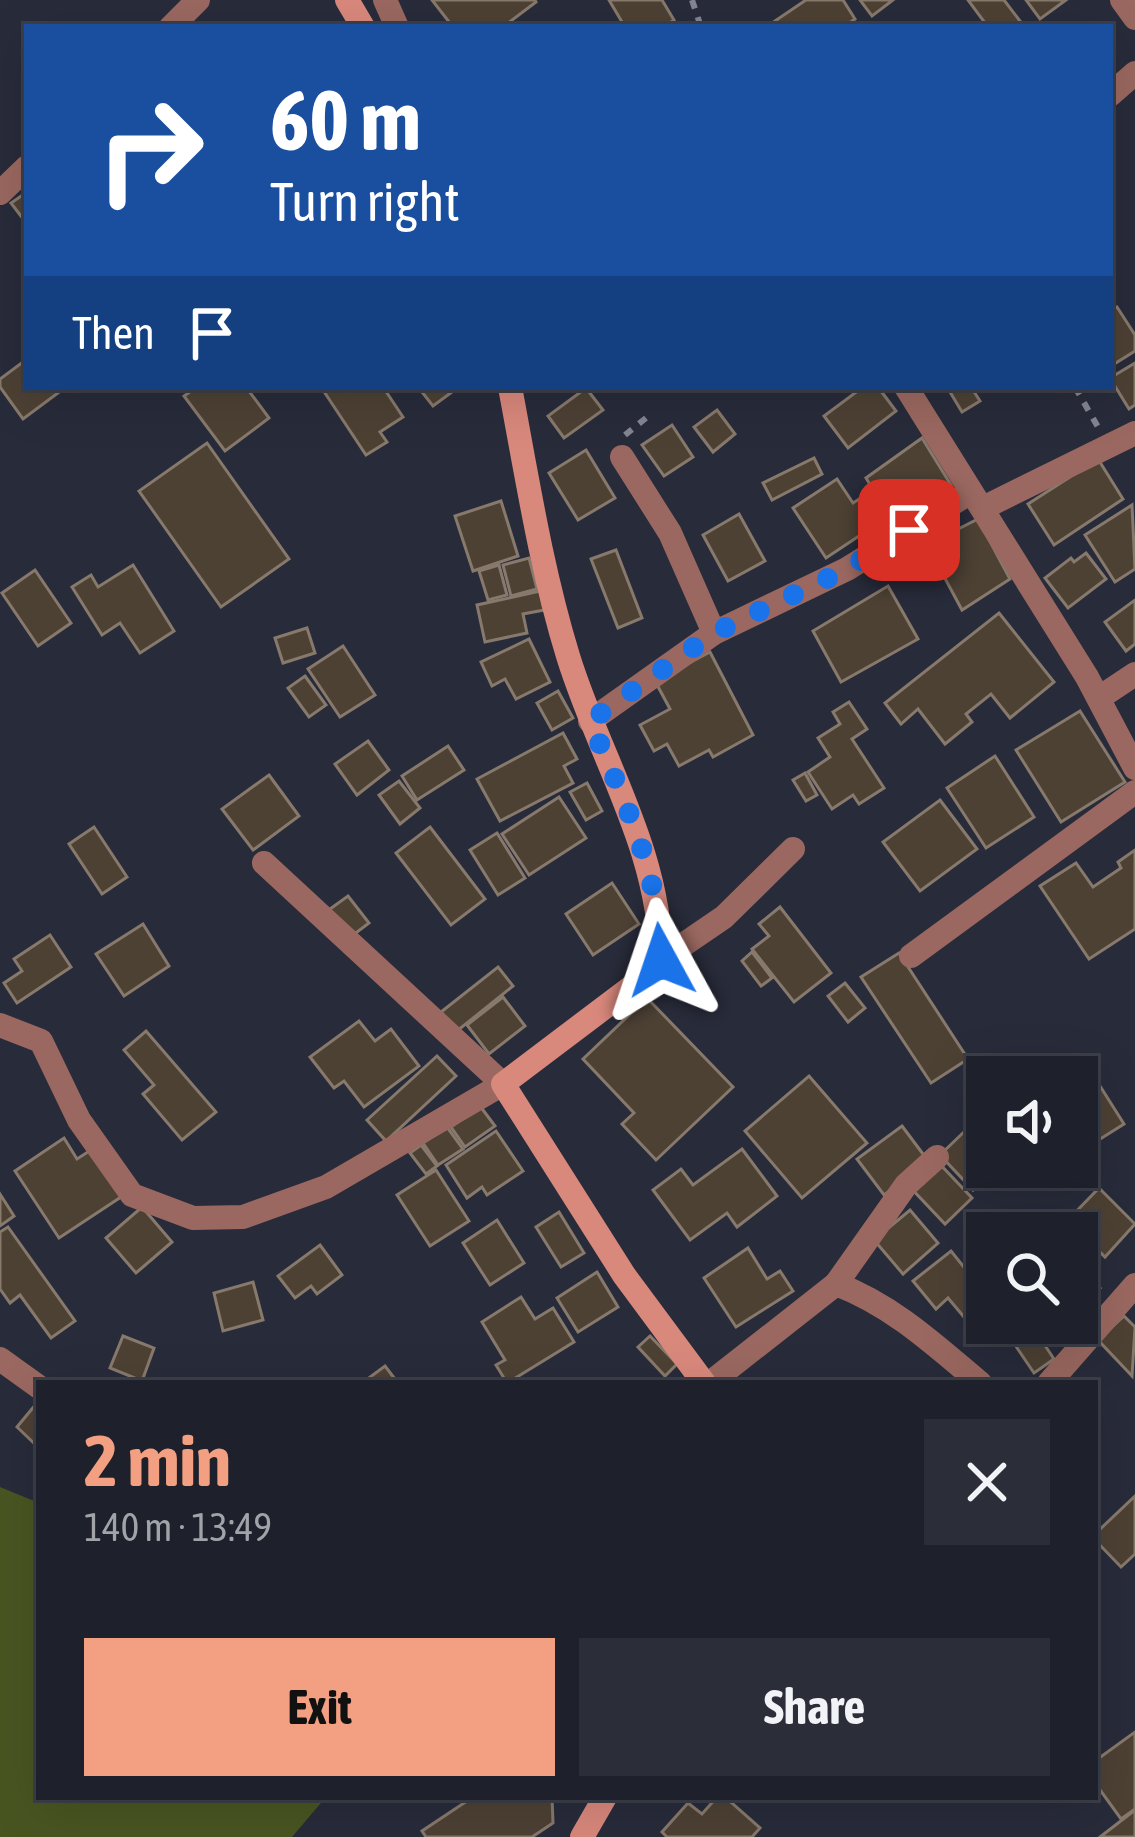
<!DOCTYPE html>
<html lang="en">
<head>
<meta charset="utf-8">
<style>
  body { margin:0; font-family:"Asap Condensed",sans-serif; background:#2b2d38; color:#f1f3f6; height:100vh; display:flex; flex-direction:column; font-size:45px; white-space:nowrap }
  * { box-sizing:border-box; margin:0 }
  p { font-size:39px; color:#a1a3a9 }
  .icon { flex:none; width:66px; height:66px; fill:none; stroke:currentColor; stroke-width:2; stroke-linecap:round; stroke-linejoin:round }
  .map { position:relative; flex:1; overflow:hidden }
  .details { position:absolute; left:36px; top:1380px; width:1062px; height:420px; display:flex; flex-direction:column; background:#1e202c; border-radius:0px; box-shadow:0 12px 48px #0002,0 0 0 3px #3c3e48 }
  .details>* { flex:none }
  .guide { position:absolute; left:24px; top:24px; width:1089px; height:366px; border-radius:0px; box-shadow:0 12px 48px #0002,0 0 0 3px #3c3e48; background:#1a4fa0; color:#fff; overflow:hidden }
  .tools { position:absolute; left:966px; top:1056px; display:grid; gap:24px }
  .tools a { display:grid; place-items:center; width:132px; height:132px; border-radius:0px; background:#1e202c; box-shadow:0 12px 48px #0002,0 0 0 3px #3c3e48; font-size:60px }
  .pin { position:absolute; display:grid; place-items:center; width:102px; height:102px; color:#fff; margin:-51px; border-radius:24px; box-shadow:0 6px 18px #0006 }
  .me { position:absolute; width:132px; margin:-66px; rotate:355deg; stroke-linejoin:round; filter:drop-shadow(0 0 9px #0008) }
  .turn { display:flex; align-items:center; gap:42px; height:252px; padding:0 48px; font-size:54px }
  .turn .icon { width:156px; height:156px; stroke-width:2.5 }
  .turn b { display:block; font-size:84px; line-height:102px }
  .then { display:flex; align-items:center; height:114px; padding:0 48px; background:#0003; gap:24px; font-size:45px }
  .round { display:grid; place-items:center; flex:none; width:126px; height:126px; border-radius:0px; background:#2b2d38 }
  .overview { display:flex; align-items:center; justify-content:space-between; height:204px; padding:0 48px }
  h1 { font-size:72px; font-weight:700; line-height:90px; color:#f3a082 }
  .action { display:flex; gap:24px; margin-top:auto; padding:24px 48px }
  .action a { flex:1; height:138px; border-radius:0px; background:#f3a082; color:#111; font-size:48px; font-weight:700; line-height:138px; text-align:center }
  .action a+a { background:#2b2d38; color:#f1f3f6 }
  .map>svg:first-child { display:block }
  .green { fill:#495521 }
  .building { fill:#4d4134; stroke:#87796c; stroke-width:3 }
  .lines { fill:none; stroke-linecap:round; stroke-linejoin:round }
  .path { stroke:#838692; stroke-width:6; stroke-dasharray:9 9; stroke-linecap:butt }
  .street { stroke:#9a6860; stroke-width:24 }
  .secondary { stroke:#d9887c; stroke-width:24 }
  .route { stroke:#1a73e8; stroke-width:21; stroke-dasharray:0 37.8 }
</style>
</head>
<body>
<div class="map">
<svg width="1135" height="1837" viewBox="0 0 1135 1837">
  <rect width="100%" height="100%" fill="#282b3a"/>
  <!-- green -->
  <polygon class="green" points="0,1487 39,1503 39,1797 326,1797 292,1837 0,1837"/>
  <!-- building -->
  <g class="building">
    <polygon points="432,0 535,0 536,2 503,27 453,27"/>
    <polygon points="609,0 662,0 674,20 664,27 625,27"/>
    <polygon points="806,0 843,0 855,19 843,27 766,27"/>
    <polygon points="860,0 893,0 872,16"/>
    <polygon points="968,0 1004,0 1020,21 1012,27 988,27"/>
    <polygon points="1026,0 1066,0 1040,19"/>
    <polygon points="27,192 27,224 11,203"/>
    <polygon points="1117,307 1135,335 1135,351 1111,366 1110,311"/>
    <polygon points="27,359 27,387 66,387 23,419 0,387 0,379"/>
    <polygon points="1135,363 1135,405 1129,409 1110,378"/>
    <polygon points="197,387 246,387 269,418 225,451 184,396"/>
    <polygon points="321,387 347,387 350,391 355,387 383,387 403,417 380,432 387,442 366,455"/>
    <polygon points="418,387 454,387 456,389 433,406"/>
    <polygon points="863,387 878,387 896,411 848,448 824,416"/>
    <polygon points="947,387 971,387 980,401 962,412"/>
    <polygon points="586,388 603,410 564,438 548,416"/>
    <polygon points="717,410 735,434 713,452 694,427"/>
    <polygon points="672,425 693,457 664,476 642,445"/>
    <polygon points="922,438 951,485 893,522 866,478"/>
    <polygon points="207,443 289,559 221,607 139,491"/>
    <polygon points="586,450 615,498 578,520 549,473"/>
    <polygon points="814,458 822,474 772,500 763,483"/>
    <polygon points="1098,459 1123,499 1054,545 1028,504"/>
    <polygon points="837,479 853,503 867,494 883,520 826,558 793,508"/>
    <polygon points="501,501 518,556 473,571 455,516"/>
    <polygon points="1132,505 1135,569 1115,582 1085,535"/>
    <polygon points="739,514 765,561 728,581 703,535"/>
    <polygon points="978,519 1010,579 962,610 927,545"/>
    <polygon points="616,550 642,618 618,628 591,559"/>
    <polygon points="1086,553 1106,579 1068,608 1045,578 1071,558 1074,562"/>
    <polygon points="529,558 537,589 511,596 503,565"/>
    <polygon points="133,565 174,631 140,653 120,623 102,635 72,587 91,575 98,587"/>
    <polygon points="499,565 507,595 488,600 479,571"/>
    <polygon points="35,570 71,623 38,646 2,593"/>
    <polygon points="888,586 918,639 841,682 813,631"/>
    <polygon points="540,591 544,610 523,614 527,633 485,642 477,605"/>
    <polygon points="1135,600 1135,644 1126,651 1105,622"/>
    <polygon points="999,613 1054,682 1010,718 991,694 966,714 972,722 945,744 918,709 901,724 885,703"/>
    <polygon points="307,628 315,653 283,663 275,638"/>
    <polygon points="529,639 550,682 516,699 505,679 492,686 481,662"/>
    <polygon points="343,646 375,695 340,717 308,669"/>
    <polygon points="710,652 753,735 713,757 709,750 679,766 667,744 654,751 640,725 670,709 655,681"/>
    <polygon points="305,676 326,705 309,717 288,688"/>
    <polygon points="558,691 573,718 552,730 537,703"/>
    <polygon points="849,702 867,729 852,739 884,788 859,804 853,795 832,809 808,772 830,757 818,738 840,724 833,712"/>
    <polygon points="1080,711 1125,782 1061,822 1016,750"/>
    <polygon points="563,733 577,759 564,766 573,783 500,821 477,779"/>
    <polygon points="368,741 389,770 357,795 335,764"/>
    <polygon points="448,746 464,770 417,800 402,776"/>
    <polygon points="995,756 1034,817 986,848 947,788"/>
    <polygon points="805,773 817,795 806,801 793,780"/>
    <polygon points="269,775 299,816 253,850 222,809"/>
    <polygon points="399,781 420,808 400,824 379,795"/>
    <polygon points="587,783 602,811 586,820 570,792"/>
    <polygon points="559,797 586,838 529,875 502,834"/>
    <polygon points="940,800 977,849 920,891 883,842"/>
    <polygon points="94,827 127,877 102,894 69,844"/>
    <polygon points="430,827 485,899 451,925 396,853"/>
    <polygon points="497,833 525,878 498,895 470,850"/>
    <polygon points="1135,850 1135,929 1089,959 1040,886 1076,863 1093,887 1121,868 1118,862"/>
    <polygon points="612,883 639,924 593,955 566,914"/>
    <polygon points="348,896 369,923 344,942 323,914"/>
    <polygon points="780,907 831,973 794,1002 752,949 769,936 759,924"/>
    <polygon points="143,924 169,966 124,996 96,954"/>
    <polygon points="50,935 71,967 17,1003 4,983 22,971 14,959"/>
    <polygon points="752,952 772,978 761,986 742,961"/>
    <polygon points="899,953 968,1059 931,1083 861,977"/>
    <polygon points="498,967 513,986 457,1031 441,1012"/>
    <polygon points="845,983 865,1008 848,1022 828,996"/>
    <polygon points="503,997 525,1026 489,1054 467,1025"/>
    <polygon points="647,998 733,1087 656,1160 622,1124 634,1113 583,1059"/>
    <polygon points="359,1021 375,1041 391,1029 419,1066 364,1107 344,1081 334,1088 310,1057"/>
    <polygon points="146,1031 216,1112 182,1140 143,1094 154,1085 124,1050"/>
    <polygon points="437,1056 456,1076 386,1141 367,1120"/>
    <polygon points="809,1076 867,1143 802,1198 745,1131"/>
    <polygon points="1100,1086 1124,1124 1097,1141 1077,1109 1077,1100"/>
    <polygon points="480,1106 495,1126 465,1147 451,1127"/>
    <polygon points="902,1126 929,1162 884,1195 857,1159"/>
    <polygon points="447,1127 463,1149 438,1165 423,1143"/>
    <polygon points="967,1129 987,1149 987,1167 997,1167 973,1190 940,1155"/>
    <polygon points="496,1131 523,1171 487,1195 482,1187 467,1198 446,1165"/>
    <polygon points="64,1138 77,1159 94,1148 124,1195 59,1238 15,1171"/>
    <polygon points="421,1145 437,1166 426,1174 410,1153"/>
    <polygon points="742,1149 777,1196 737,1227 727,1213 690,1240 653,1190 681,1169 693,1185"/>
    <polygon points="936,1160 972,1198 945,1224 909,1186"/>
    <polygon points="436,1170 469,1221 430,1246 397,1195"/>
    <polygon points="1099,1188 1135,1224 1105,1257 1068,1220"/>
    <polygon points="0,1194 14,1216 0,1226"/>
    <polygon points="142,1207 172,1242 136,1273 106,1238"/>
    <polygon points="910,1210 938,1243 903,1274 874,1240"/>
    <polygon points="559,1212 584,1253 561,1267 536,1227"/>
    <polygon points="497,1220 524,1263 490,1285 463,1243"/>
    <polygon points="8,1227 75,1321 51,1338 20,1295 10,1303 0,1289 0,1232"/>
    <polygon points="320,1245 342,1275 317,1294 311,1286 295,1298 278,1276"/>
    <polygon points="748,1248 767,1279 780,1271 793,1291 736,1327 704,1278"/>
    <polygon points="951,1251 987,1296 964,1317 948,1298 936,1309 913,1281"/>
    <polygon points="1077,1258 1100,1288 1077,1306"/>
    <polygon points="597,1272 618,1307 578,1332 557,1298"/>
    <polygon points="253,1282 263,1320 223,1331 214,1293"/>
    <polygon points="521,1297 535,1319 553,1308 574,1342 507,1383 496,1365 505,1360 482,1322"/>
    <polygon points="1124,1316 1135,1327 1132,1376 1098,1340"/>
    <polygon points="1022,1323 1030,1323 1054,1359 1034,1373 1007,1333"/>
    <polygon points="123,1336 154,1348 142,1381 110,1368"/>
    <polygon points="650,1336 677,1364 665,1376 638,1347"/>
    <polygon points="385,1366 398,1383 362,1383"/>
    <polygon points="36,1404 39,1407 39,1448 17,1427"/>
    <polygon points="1135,1496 1135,1554 1121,1567 1095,1540 1095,1534"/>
    <polygon points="1135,1732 1135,1809 1121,1819 1095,1783 1095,1761"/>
    <polygon points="473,1797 552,1797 553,1823 532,1837 426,1837 422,1831"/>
    <polygon points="717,1797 725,1797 760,1828 752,1837 667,1837 662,1832 688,1803 702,1814"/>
    <polygon points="1135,1810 1135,1837 1100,1837"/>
  </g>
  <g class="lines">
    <!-- path -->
    <g class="path">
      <polyline points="692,0 701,27"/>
      <polyline points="1075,387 1098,427"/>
      <polyline points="625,435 646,418"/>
    </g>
    <!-- street -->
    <g class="street">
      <polyline points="385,0 397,27"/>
      <polyline points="1122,0 1135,18"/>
      <polyline points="171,27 198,0"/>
      <polyline points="1110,95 1135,73"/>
      <polyline points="0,193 27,167"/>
      <polyline points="906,387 1087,677 1135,768"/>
      <polyline points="622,457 670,533 714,633"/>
      <polyline points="983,508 1135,433"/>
      <polyline points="1099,698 1135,674"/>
      <polyline points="590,721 714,633 847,569 971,492"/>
      <polyline points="911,956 1135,792"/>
      <polyline points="661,960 724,917 793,849"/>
      <polyline points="0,1025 41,1041 79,1120 132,1195 193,1218 243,1217 326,1187 503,1084 264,863"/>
      <polyline points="836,1284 906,1185 937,1157"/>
      <polyline points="0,1359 39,1387"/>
      <path d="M 710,1383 L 836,1284 C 892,1305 935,1345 980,1383"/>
      <polyline points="1049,1383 1135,1285"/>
    </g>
    <!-- secondary -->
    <g class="secondary">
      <polyline points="347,0 363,27"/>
      <path d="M 510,387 C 527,477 541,568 568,656 C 600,760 660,848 661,960 L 642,979 L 503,1084 L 624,1275 L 704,1383"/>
      <polyline points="582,1837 605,1797"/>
    </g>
  </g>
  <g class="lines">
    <!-- route -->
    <path class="route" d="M 661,960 C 660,871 624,801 590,721 L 714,633 L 847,569 L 909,530"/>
  </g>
</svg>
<div class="tools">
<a><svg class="icon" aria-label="sound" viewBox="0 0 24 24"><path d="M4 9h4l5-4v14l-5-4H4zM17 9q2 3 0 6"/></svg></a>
<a><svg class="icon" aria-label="search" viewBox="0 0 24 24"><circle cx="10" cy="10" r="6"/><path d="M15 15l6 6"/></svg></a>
</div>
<div class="pin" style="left:909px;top:530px;background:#d93025"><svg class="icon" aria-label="arrive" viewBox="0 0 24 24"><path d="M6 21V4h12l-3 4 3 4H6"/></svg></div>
<svg class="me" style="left:661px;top:960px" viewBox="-20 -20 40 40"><path d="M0-17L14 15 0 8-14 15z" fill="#1a73e8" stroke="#fff" stroke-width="4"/></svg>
<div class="guide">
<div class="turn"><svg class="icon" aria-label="right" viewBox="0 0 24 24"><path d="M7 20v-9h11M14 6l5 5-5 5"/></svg><div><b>60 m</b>Turn right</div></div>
<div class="then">Then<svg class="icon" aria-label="arrive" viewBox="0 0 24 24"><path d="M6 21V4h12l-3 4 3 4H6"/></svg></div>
</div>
<section class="details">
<div class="overview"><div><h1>2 min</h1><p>140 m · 13:49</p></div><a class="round"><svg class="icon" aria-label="close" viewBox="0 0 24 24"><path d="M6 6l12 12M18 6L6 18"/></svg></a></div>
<div class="action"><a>Exit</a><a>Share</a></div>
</section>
</div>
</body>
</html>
